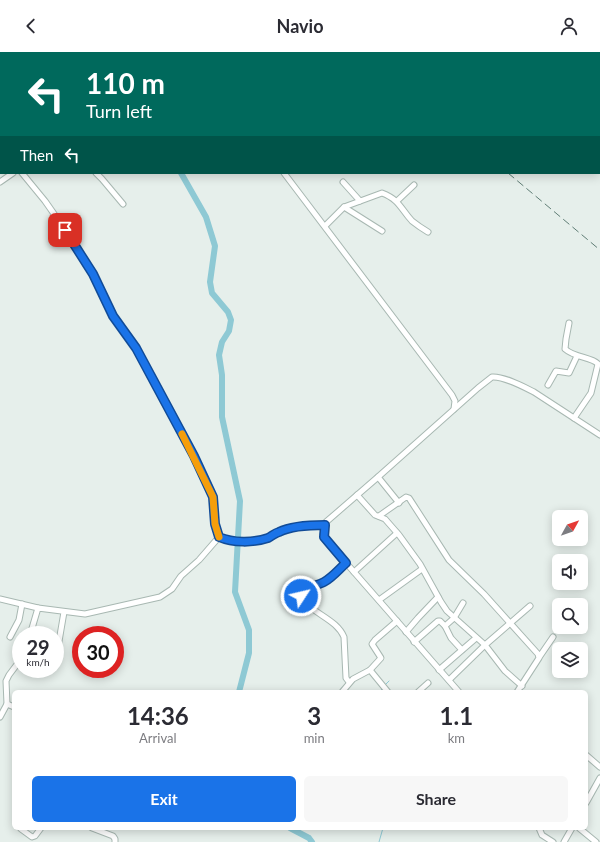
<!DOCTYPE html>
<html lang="en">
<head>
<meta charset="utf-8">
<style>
  body { margin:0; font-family:Lato,sans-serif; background:#f7f7f7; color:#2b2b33; height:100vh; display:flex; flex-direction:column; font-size:15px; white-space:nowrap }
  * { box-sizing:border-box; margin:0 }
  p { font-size:13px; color:#7c7c81 }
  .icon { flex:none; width:22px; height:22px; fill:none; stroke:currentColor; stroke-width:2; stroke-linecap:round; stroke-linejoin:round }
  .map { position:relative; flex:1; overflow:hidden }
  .side { position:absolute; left:12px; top:638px; width:576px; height:140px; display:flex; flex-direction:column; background:#fff; border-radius:6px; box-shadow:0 2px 10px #0003 }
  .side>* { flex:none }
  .top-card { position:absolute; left:0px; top:0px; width:600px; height:122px; box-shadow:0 2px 10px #0003; background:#00695c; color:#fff; overflow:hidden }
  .needle { width:26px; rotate:50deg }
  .tools { position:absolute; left:552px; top:458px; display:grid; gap:8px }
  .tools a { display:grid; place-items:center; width:36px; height:36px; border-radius:6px; background:#fff; box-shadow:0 2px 10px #0003; font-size:20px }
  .speed { position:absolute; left:12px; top:574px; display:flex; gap:8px; font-size:20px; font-weight:700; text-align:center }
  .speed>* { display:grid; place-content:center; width:52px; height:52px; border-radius:50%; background:#fff; box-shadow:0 2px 10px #0003; line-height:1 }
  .speed small { font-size:10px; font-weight:400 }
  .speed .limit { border:6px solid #d22; background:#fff; color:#111 }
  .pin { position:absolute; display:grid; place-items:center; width:34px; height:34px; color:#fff; margin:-17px; border-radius:8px; box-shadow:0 2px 6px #0006 }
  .me { position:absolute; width:44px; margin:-22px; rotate:55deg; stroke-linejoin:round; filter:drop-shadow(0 0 3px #0008) }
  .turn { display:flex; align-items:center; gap:14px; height:84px; padding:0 20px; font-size:18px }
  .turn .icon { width:52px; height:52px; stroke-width:2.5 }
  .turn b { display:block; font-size:28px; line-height:34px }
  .then { display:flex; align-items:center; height:38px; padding:0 20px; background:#0003; gap:8px; font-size:15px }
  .eta { display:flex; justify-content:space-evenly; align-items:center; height:68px; text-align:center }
  .eta b { font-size:24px; font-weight:700; line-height:28px }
  .primary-button { display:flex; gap:8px; margin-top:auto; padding:8px 20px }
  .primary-button a { flex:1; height:46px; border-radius:6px; background:#1a73e8; color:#fff; font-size:16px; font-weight:700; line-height:46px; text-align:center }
  .primary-button a+a { background:#f7f7f7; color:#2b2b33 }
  header { display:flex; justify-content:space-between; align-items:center; height:52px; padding:0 20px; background:#fff; font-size:18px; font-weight:700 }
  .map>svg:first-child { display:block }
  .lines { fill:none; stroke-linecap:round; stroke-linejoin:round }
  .stream { stroke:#8ec9d4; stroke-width:1 }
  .river { stroke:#8ec9d4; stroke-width:6 }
  .minor-casing { stroke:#a8b8b2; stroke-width:7 }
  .minor { stroke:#fff; stroke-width:5 }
  .rail { stroke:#5f7d75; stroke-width:1; stroke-dasharray:8 4; stroke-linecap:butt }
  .route-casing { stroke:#114b97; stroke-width:10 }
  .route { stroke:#1a73e8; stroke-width:7 }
  .slow { stroke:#f59e0b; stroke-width:7 }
</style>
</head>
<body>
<header><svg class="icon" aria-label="back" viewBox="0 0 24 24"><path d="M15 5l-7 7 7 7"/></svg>Navio<svg class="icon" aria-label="person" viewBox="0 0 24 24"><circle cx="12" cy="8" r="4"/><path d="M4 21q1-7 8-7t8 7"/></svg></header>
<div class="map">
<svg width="600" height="790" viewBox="0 0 600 790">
  <rect width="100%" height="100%" fill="#e6efeb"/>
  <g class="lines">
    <!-- stream -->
    <g class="stream">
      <polyline points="122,0 122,1"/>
      <polyline points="385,633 389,629"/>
      <polyline points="379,640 383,636"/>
      <polyline points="379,790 383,776"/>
    </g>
    <!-- river -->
    <g class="river">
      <polyline points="96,0 96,1"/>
      <polyline points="181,121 206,165 215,194 210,230 212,241 228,260 231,268 229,279 222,290 219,303 222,323 222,365 240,449 235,540 249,578 249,601 239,640"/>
      <polyline points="290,776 309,786 312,790"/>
    </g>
    <defs>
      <g id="minor">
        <polyline points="0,0 1,1"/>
        <polyline points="223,0 224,1"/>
        <polyline points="251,0 251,1"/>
        <polyline points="189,1 191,0"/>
        <path d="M 22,121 L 45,149 L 73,189 L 93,222 L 113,264 L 136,296 L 172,361 L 213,445 L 215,472 L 219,485 C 233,491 253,491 268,486 C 272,484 275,481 279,480 C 291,474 312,473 325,473"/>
        <polyline points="96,121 102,127 123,152"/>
        <polyline points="284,121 452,343 455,349 454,357"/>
        <polyline points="0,130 13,121"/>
        <polyline points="343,130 360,149"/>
        <polyline points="397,149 414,133"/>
        <polyline points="344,155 382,179"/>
        <path d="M 325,174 L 344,155 L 382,141 C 400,148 400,156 412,169 C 417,173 423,177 428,180"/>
        <path d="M 569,271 L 566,287 L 565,297 C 575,306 592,305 598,312 L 591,341 L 574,366"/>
        <polyline points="548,333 556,319 569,321 577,304"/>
        <polyline points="378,425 399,451"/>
        <polyline points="357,443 375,463 385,467 399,483 420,512 441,550 447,559 485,593 505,619 522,634"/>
        <polyline points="379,464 406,445 409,446 449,508 484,542 538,602 539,606 517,640"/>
        <path d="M 346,511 C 339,517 333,525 324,530 C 317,534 303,535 301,544 C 311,562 336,566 344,585 L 346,626 L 349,630"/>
        <polyline points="354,520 397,481"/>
        <polyline points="0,547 38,556"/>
        <polyline points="379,548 422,517"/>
        <polyline points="406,580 418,566 438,545"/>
        <polyline points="30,583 38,556 85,562 160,545 172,537 181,524 199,508 219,485"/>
        <polyline points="10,585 19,568 22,552"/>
        <polyline points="414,590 438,569 440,569 445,574"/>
        <polyline points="462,598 451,586 445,574 454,566 463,551"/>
        <polyline points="57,601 64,560"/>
        <polyline points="540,604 553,585"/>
        <polyline points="439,618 476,586"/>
        <polyline points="449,628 485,593 530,554"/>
        <polyline points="342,640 353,627 370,618"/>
        <polyline points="388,640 370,618 381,606 372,592 375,588 397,569"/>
        <polyline points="418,640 428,631"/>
        <path d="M 459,640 L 326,488 L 323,482 L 326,470 L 378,425 L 478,336 L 492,325 C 504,324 524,335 534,340 L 600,383"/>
        <polyline points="7,652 14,655"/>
        <polyline points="0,665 7,652 6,629 9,623 21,607"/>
        <polyline points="586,703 600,715"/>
        <polyline points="586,751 600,726"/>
        <polyline points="92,776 113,784 115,787 115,790"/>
        <polyline points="539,776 542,783 553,790"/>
        <polyline points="579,776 596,790"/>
        <polyline points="21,777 32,785 35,784 41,776"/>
        <polyline points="564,790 572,776"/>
      </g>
    </defs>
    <!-- minor casing -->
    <use href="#minor" class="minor-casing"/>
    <!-- minor -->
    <use href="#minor" class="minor"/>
    <!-- rail -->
    <g class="rail">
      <polyline points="342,0 343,1"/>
      <polyline points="508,121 600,198"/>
    </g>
  </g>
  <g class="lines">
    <defs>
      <path id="route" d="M 65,178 L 93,222 L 113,264 L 136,296 L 194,404 L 213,445 L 215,472 L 219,485 C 233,491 253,491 268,486 C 272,484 275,481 279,480 C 291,474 312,473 325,473 L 324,485 L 346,511 C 339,517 333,525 324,530 C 317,534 303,535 301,544"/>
    </defs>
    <!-- route casing -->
    <use href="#route" class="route-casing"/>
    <!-- route -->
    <use href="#route" class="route"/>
    <!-- slow -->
    <polyline class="slow" points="182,382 213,445 215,472 219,485"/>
  </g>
</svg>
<div class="tools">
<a><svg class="needle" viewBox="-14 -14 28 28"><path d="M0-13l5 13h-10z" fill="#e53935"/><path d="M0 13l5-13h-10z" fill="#7c7c81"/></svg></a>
<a><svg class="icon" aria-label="sound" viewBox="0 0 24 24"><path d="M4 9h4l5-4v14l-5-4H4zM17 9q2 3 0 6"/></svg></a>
<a><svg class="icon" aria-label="search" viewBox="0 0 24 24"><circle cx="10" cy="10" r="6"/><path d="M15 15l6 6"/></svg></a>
<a><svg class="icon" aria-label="layers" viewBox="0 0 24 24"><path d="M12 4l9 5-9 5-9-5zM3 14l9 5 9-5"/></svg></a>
</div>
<div class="speed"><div>29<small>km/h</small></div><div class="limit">30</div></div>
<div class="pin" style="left:65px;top:178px;background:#d93025"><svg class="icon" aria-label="arrive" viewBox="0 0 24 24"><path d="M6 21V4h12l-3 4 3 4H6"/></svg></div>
<svg class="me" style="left:301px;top:544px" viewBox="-20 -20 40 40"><circle r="17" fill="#1a73e8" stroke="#fff" stroke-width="3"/><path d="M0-11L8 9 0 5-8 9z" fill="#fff"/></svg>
<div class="top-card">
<div class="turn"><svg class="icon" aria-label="left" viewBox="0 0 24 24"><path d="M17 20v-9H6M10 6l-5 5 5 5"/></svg><div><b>110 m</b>Turn left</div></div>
<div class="then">Then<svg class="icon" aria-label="left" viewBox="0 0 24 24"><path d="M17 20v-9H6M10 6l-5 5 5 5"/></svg></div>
</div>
<section class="side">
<div class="eta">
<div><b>14:36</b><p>Arrival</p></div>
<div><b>3</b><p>min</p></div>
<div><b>1.1</b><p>km</p></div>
</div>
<div class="primary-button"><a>Exit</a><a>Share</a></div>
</section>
</div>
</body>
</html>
